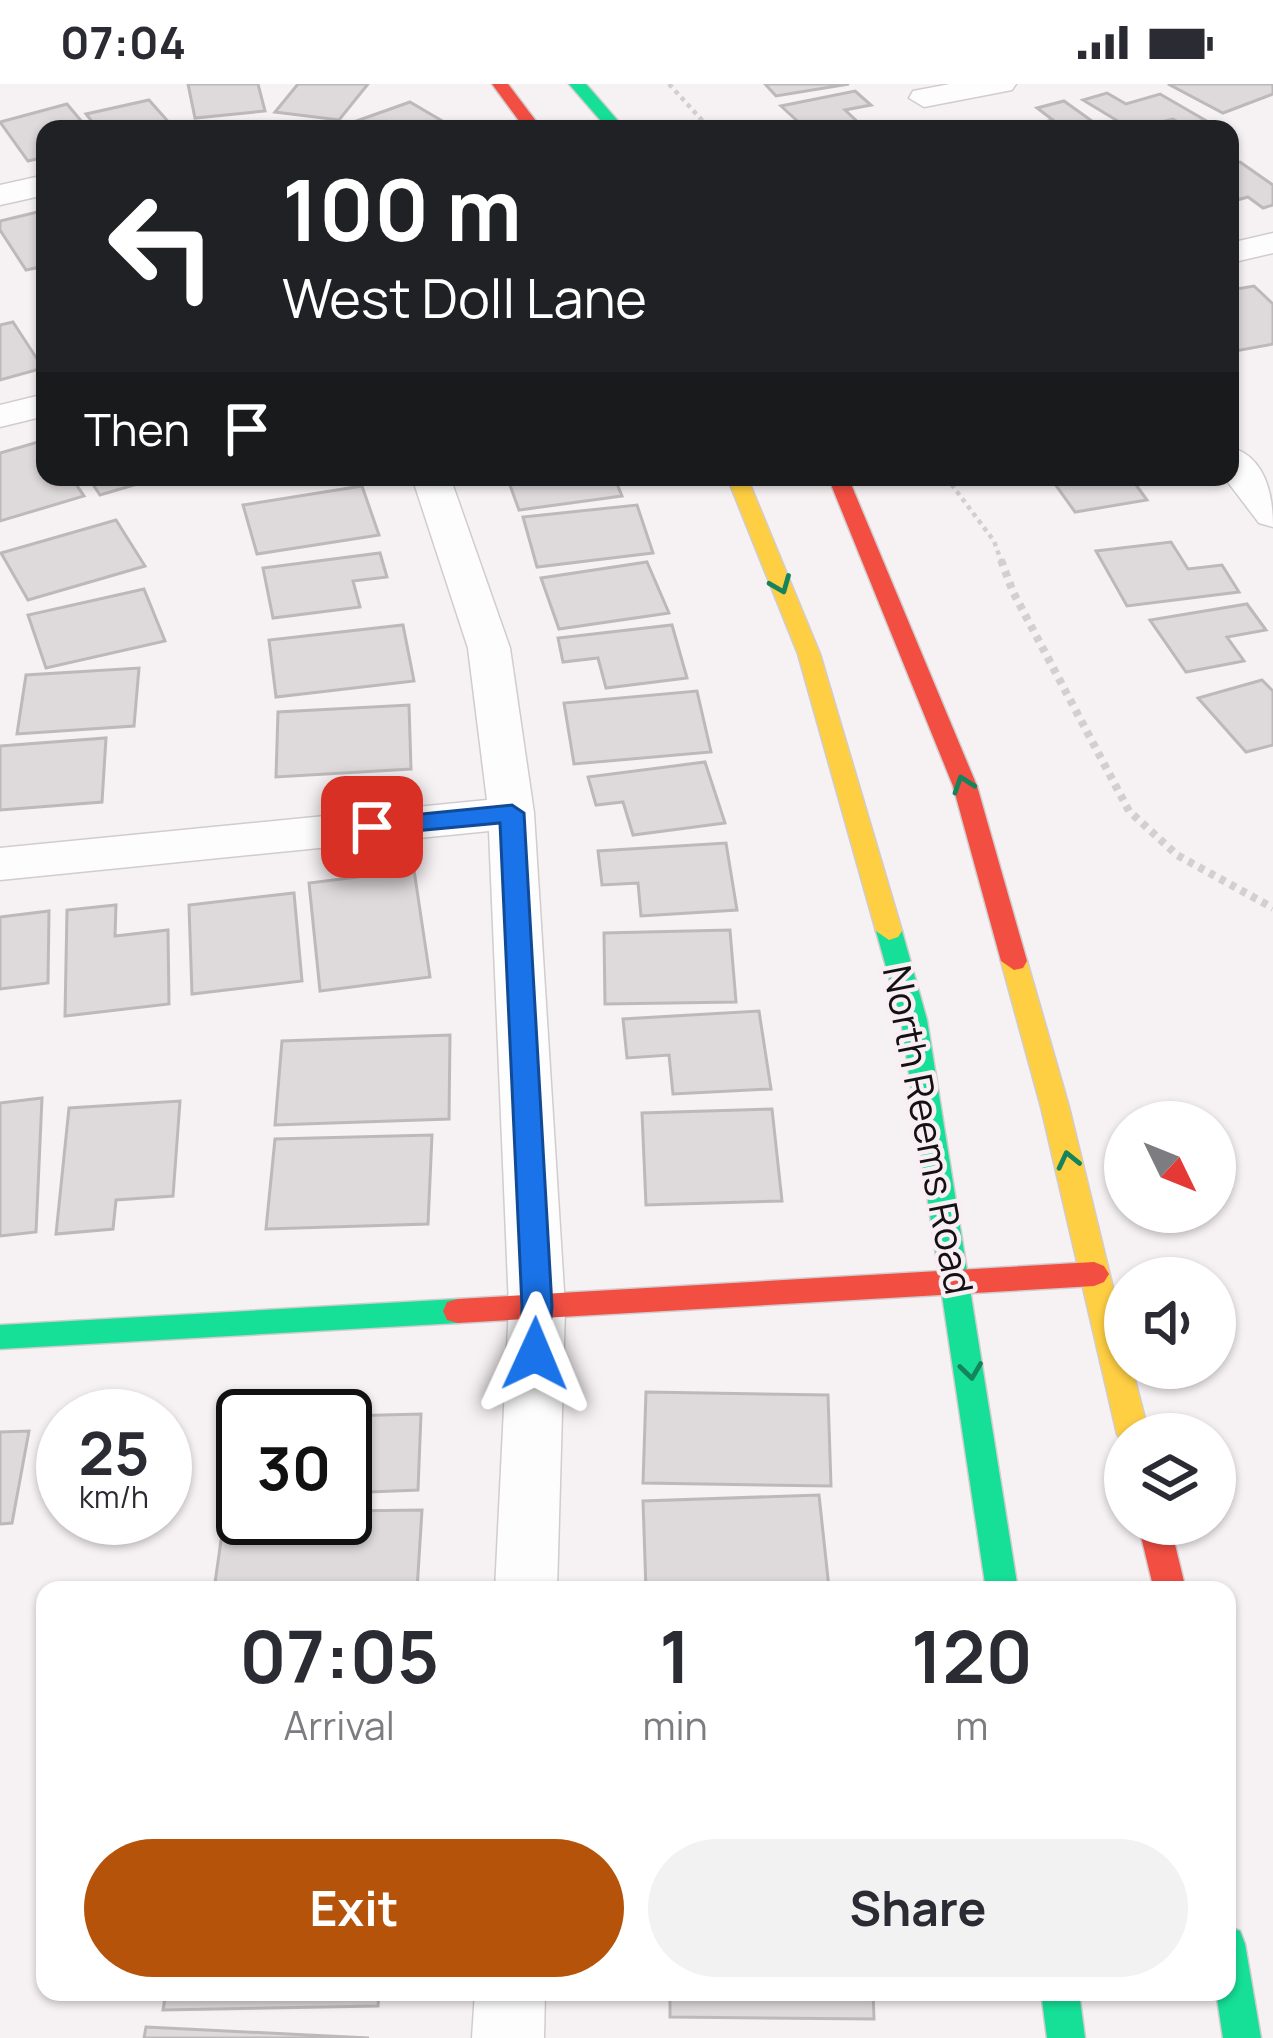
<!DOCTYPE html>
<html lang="en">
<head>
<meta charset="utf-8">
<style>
  body { margin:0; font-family:Manrope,sans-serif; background:#f2f2f3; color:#2b2b33; height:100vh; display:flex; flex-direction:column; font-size:45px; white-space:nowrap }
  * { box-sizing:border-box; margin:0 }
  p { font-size:39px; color:#7c7c81 }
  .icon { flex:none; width:66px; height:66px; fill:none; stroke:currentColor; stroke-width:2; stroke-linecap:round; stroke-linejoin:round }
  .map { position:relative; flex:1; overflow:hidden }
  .panel { position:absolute; left:36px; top:1497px; width:1200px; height:420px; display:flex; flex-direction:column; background:#fff; border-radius:24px; box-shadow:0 3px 9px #0004 }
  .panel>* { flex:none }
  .guide { position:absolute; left:36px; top:36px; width:1203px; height:366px; border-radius:24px; box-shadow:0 3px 9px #0004; background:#202124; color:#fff; overflow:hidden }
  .needle { width:78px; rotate:133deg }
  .fabs { position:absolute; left:1104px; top:1017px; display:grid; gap:24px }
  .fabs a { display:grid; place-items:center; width:132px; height:132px; border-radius:50%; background:#fff; box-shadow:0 3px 9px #0004; font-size:60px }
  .speed { position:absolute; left:36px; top:1305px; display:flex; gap:24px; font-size:60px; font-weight:700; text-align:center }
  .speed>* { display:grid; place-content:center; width:156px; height:156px; border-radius:50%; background:#fff; box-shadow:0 3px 9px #0004; line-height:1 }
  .speed small { font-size:30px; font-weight:400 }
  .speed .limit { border:6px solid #111; border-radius:18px; background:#fff; color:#111 }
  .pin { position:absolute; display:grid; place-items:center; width:102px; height:102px; color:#fff; margin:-51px; border-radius:24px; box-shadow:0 6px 18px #0006 }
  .me { position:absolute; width:132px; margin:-66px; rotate:1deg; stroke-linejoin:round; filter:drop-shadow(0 0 9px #0008) }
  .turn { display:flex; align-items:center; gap:42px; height:252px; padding:0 48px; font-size:54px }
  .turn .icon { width:156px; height:156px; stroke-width:2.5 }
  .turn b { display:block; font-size:84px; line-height:102px }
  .then { display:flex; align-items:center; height:114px; padding:0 48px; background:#0003; gap:24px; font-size:45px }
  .eta { display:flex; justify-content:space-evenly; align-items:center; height:204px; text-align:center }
  .eta b { font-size:72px; font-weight:700; line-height:84px }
  .button { display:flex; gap:24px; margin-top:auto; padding:24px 48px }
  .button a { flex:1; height:138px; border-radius:72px; background:#b45309; color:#fff; font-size:48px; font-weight:700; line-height:138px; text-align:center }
  .button a+a { background:#f2f2f3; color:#2b2b33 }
  .status { display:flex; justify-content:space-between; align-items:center; height:84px; padding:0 60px; background:#fff; direction:ltr }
  .status svg { height:33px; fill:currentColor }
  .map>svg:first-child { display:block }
  .building { fill:#ded9db; stroke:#bdb9bb; stroke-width:3 }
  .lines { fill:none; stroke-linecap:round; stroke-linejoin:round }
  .street-casing { stroke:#d1ccce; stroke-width:3 }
  .fast-casing { stroke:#d1ccce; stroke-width:3 }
  .slow-casing { stroke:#d1ccce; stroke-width:3 }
  .jam-casing { stroke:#d1ccce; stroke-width:3 }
  .path-far1 { stroke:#d1cfcf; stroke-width:4.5; stroke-dasharray:4.5 4.5; stroke-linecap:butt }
  .path { stroke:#d1cfcf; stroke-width:8; stroke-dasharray:6 6; stroke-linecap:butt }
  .street { fill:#fefdfd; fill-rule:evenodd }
  .fast { fill:#16e098; fill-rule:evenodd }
  .slow { fill:#ffcf43; fill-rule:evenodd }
  .jam { fill:#f24e42; fill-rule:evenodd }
  .oneway { stroke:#15835c }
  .route { fill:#1a73e8; stroke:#114b97; stroke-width:3 }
  .labels { text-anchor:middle; stroke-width:9; stroke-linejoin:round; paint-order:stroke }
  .street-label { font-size:39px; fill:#141112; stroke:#f9eef3 }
</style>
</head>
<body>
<div class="status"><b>07:04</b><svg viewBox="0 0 49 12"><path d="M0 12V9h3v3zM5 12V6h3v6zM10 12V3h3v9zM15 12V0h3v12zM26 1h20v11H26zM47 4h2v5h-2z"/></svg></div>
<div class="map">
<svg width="1273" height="1954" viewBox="0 0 1273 1954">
  <rect width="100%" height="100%" fill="#f6f1f3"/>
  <!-- building -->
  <g class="building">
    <polygon points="188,0 258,0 265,27 195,34"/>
    <polygon points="298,0 368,0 339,36 275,28"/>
    <polygon points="765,0 849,0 776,12"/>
    <polygon points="1168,0 1273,0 1273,10 1223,29"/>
    <polygon points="855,7 871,21 845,26 860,40 833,45 806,45 781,22"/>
    <polygon points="1107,9 1126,20 1160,10 1205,36 1185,42 1173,35 1131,45 1083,16"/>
    <polygon points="149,16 173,43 98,45 86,30"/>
    <polygon points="1064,17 1103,45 1017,45 1053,36 1037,24"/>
    <polygon points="410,18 449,41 334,45"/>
    <polygon points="67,20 88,45 45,45 45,73 28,77 0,38"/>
    <polygon points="1240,78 1273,101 1273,121 1263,124 1248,113 1230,118 1230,80"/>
    <polygon points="42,127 45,182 26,186 0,146 0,137"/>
    <polygon points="1254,202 1273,220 1273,260 1230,268 1230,206"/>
    <polygon points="13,238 43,284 0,296 0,241"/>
    <polygon points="45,356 45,393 71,393 84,412 0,437 0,369"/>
    <polygon points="88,393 161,393 100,411"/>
    <polygon points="507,393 614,393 622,412 519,426"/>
    <polygon points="1050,393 1136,393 1131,394 1147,416 1075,428"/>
    <polygon points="362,402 379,451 257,470 243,421"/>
    <polygon points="637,421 653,469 537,483 523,433"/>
    <polygon points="116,436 145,482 28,516 1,469"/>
    <polygon points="1171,458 1188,485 1222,481 1239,508 1127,522 1096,467"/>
    <polygon points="380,469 387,493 353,497 360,523 273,534 263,484"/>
    <polygon points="647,478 669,529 559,545 541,494"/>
    <polygon points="144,505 165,557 46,584 28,531"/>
    <polygon points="1247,520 1266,546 1227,553 1244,577 1186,588 1150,536"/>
    <polygon points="403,541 414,597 276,613 269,556"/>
    <polygon points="672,541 687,594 606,604 598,574 563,578 558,554"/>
    <polygon points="139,584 134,642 17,650 26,591"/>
    <polygon points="1262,596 1273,607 1273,661 1246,668 1198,614"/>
    <polygon points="697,607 711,668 574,680 564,619"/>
    <polygon points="409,621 411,685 276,693 278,628"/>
    <polygon points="106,654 102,718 0,726 0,662"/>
    <polygon points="705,678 725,739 633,751 623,718 596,721 588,693"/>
    <polygon points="726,759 737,826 641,832 638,799 602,801 598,767"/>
    <polygon points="414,786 430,893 320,907 309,799"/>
    <polygon points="294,809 302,897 192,910 189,821"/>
    <polygon points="116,821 115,852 168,846 169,920 65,932 67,826"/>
    <polygon points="49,827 48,899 0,905 0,833"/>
    <polygon points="730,846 736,918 605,920 604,849"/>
    <polygon points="759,927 771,1005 673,1010 669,971 627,974 623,935"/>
    <polygon points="450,951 449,1035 275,1041 282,957"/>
    <polygon points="42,1014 36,1148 0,1152 0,1019"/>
    <polygon points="180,1017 173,1112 116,1116 113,1145 56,1150 69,1024"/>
    <polygon points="772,1025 782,1117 646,1121 642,1029"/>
    <polygon points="432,1051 428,1140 266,1145 275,1055"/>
    <polygon points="646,1308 828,1311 831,1402 643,1399"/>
    <polygon points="421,1330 418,1406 345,1409 345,1332"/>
    <polygon points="29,1347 12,1439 0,1440 0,1348"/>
    <polygon points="819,1411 829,1504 646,1506 643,1417"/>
    <polygon points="422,1426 417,1506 214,1506 225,1428 243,1427 243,1434 345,1434 345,1427"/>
    <polygon points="166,1908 379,1908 378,1922 163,1926"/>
    <polygon points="670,1908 873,1908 874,1935 670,1933"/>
    <polygon points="146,1943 369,1954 144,1954"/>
  </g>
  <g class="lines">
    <defs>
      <g id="street">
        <polygon points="950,0 1016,0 1012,6 924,23 909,14 913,7"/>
        <polygon points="45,91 45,111 0,121 0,101"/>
        <polygon points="1273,149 1273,169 1230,179 1230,159"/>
        <polygon points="45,310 45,332 0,343 0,321"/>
        <path d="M 1230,363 C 1266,373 1273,411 1273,443 L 1259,439 L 1224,393 L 1230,393 Z"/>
        <polygon points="412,393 450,393 510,564 534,729 565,1223 557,1506 495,1506 509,1223 489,747 0,796 0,764 487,716 468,564"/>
        <polygon points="475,1908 545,1908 544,1954 472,1954"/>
      </g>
      <g id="fast">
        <polygon points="569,0 586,0 625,45 608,45"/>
        <polygon points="889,838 902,847 927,936 1018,1506 986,1506 901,936 876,847"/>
        <polygon points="458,1215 469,1218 473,1227 469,1236 458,1239 0,1265 0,1241"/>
        <polygon points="1227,1842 1240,1847 1245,1860 1261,1954 1223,1954 1216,1908 1227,1908"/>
        <polygon points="1041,1908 1079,1908 1085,1954 1047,1954"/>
      </g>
      <g id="slow">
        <polygon points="727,393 747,393 820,570 902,847 898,853 889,856 876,847 798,570"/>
        <polygon points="1014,868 1027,877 1069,1023 1125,1253 1125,1284 1132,1284 1149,1350 1125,1350 1125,1361 1117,1350 1041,1023 1001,877"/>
      </g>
      <g id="jam">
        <polygon points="492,0 508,0 542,45 525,45"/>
        <polygon points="828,393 848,393 977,702 1027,877 1023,884 1014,886 1001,877 953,702"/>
        <polygon points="1094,1178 1104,1182 1109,1190 1104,1198 1094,1202 458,1239 447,1236 443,1227 447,1218 458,1215"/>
        <polygon points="1138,1440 1170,1440 1186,1506 1154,1506"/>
      </g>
    </defs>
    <!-- street casing -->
    <use href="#street" class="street-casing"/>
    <!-- fast casing -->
    <use href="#fast" class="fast-casing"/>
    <!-- slow casing -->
    <use href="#slow" class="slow-casing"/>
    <!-- jam casing -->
    <use href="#jam" class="jam-casing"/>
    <!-- path-far1 -->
    <g class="path-far1">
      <polyline points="669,0 710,45"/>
      <polyline points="946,393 994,457 1002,479"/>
    </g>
    <!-- path -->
    <polyline class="path" points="1001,476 1013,508 1129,727 1177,771 1273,824"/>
    <!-- street -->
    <use href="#street" class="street"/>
    <!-- fast -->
    <use href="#fast" class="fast"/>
    <!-- slow -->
    <use href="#slow" class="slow"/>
    <!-- jam -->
    <use href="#jam" class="jam"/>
  </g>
  <!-- one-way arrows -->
  <defs><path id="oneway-chevron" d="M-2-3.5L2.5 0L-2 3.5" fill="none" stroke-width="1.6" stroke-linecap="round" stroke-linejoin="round" transform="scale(3)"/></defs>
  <g class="oneway">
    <use href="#oneway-chevron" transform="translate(781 501) rotate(68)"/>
    <use href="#oneway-chevron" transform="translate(963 700) rotate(-109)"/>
    <use href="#oneway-chevron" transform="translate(1068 1076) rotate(-103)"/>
    <use href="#oneway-chevron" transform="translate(971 1287) rotate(82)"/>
  </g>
  <!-- route -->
  <polygon class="route" points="512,721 524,729 552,1223 546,1279 535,1283 524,1279 520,1270 522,1223 500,739 372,751 360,743 372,735"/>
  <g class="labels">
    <!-- street labels -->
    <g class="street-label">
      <text transform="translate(928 1046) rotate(79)" y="14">North Reems Road</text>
    </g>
  </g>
</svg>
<div class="fabs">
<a><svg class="needle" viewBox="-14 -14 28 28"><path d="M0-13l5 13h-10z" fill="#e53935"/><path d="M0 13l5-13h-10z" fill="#7c7c81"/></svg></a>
<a><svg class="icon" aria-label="sound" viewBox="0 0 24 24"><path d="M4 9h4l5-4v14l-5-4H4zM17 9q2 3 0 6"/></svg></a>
<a><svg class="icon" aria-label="layers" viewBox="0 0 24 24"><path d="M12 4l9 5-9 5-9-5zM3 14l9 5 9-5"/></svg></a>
</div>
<div class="speed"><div>25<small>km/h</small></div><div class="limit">30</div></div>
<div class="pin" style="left:372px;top:743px;background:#d93025"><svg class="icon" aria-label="arrive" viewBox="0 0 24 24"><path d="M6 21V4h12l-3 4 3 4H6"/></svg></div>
<svg class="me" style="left:535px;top:1270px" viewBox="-20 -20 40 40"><path d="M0-17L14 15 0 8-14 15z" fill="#1a73e8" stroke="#fff" stroke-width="4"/></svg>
<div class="guide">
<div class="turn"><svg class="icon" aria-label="left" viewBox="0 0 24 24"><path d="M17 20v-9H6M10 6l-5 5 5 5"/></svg><div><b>100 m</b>West Doll Lane</div></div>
<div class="then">Then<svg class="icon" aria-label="arrive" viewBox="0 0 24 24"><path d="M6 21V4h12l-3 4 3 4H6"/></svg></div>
</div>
<section class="panel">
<div class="eta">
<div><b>07:05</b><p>Arrival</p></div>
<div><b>1</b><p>min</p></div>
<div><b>120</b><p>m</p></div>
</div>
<div class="button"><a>Exit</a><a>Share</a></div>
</section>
</div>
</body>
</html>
